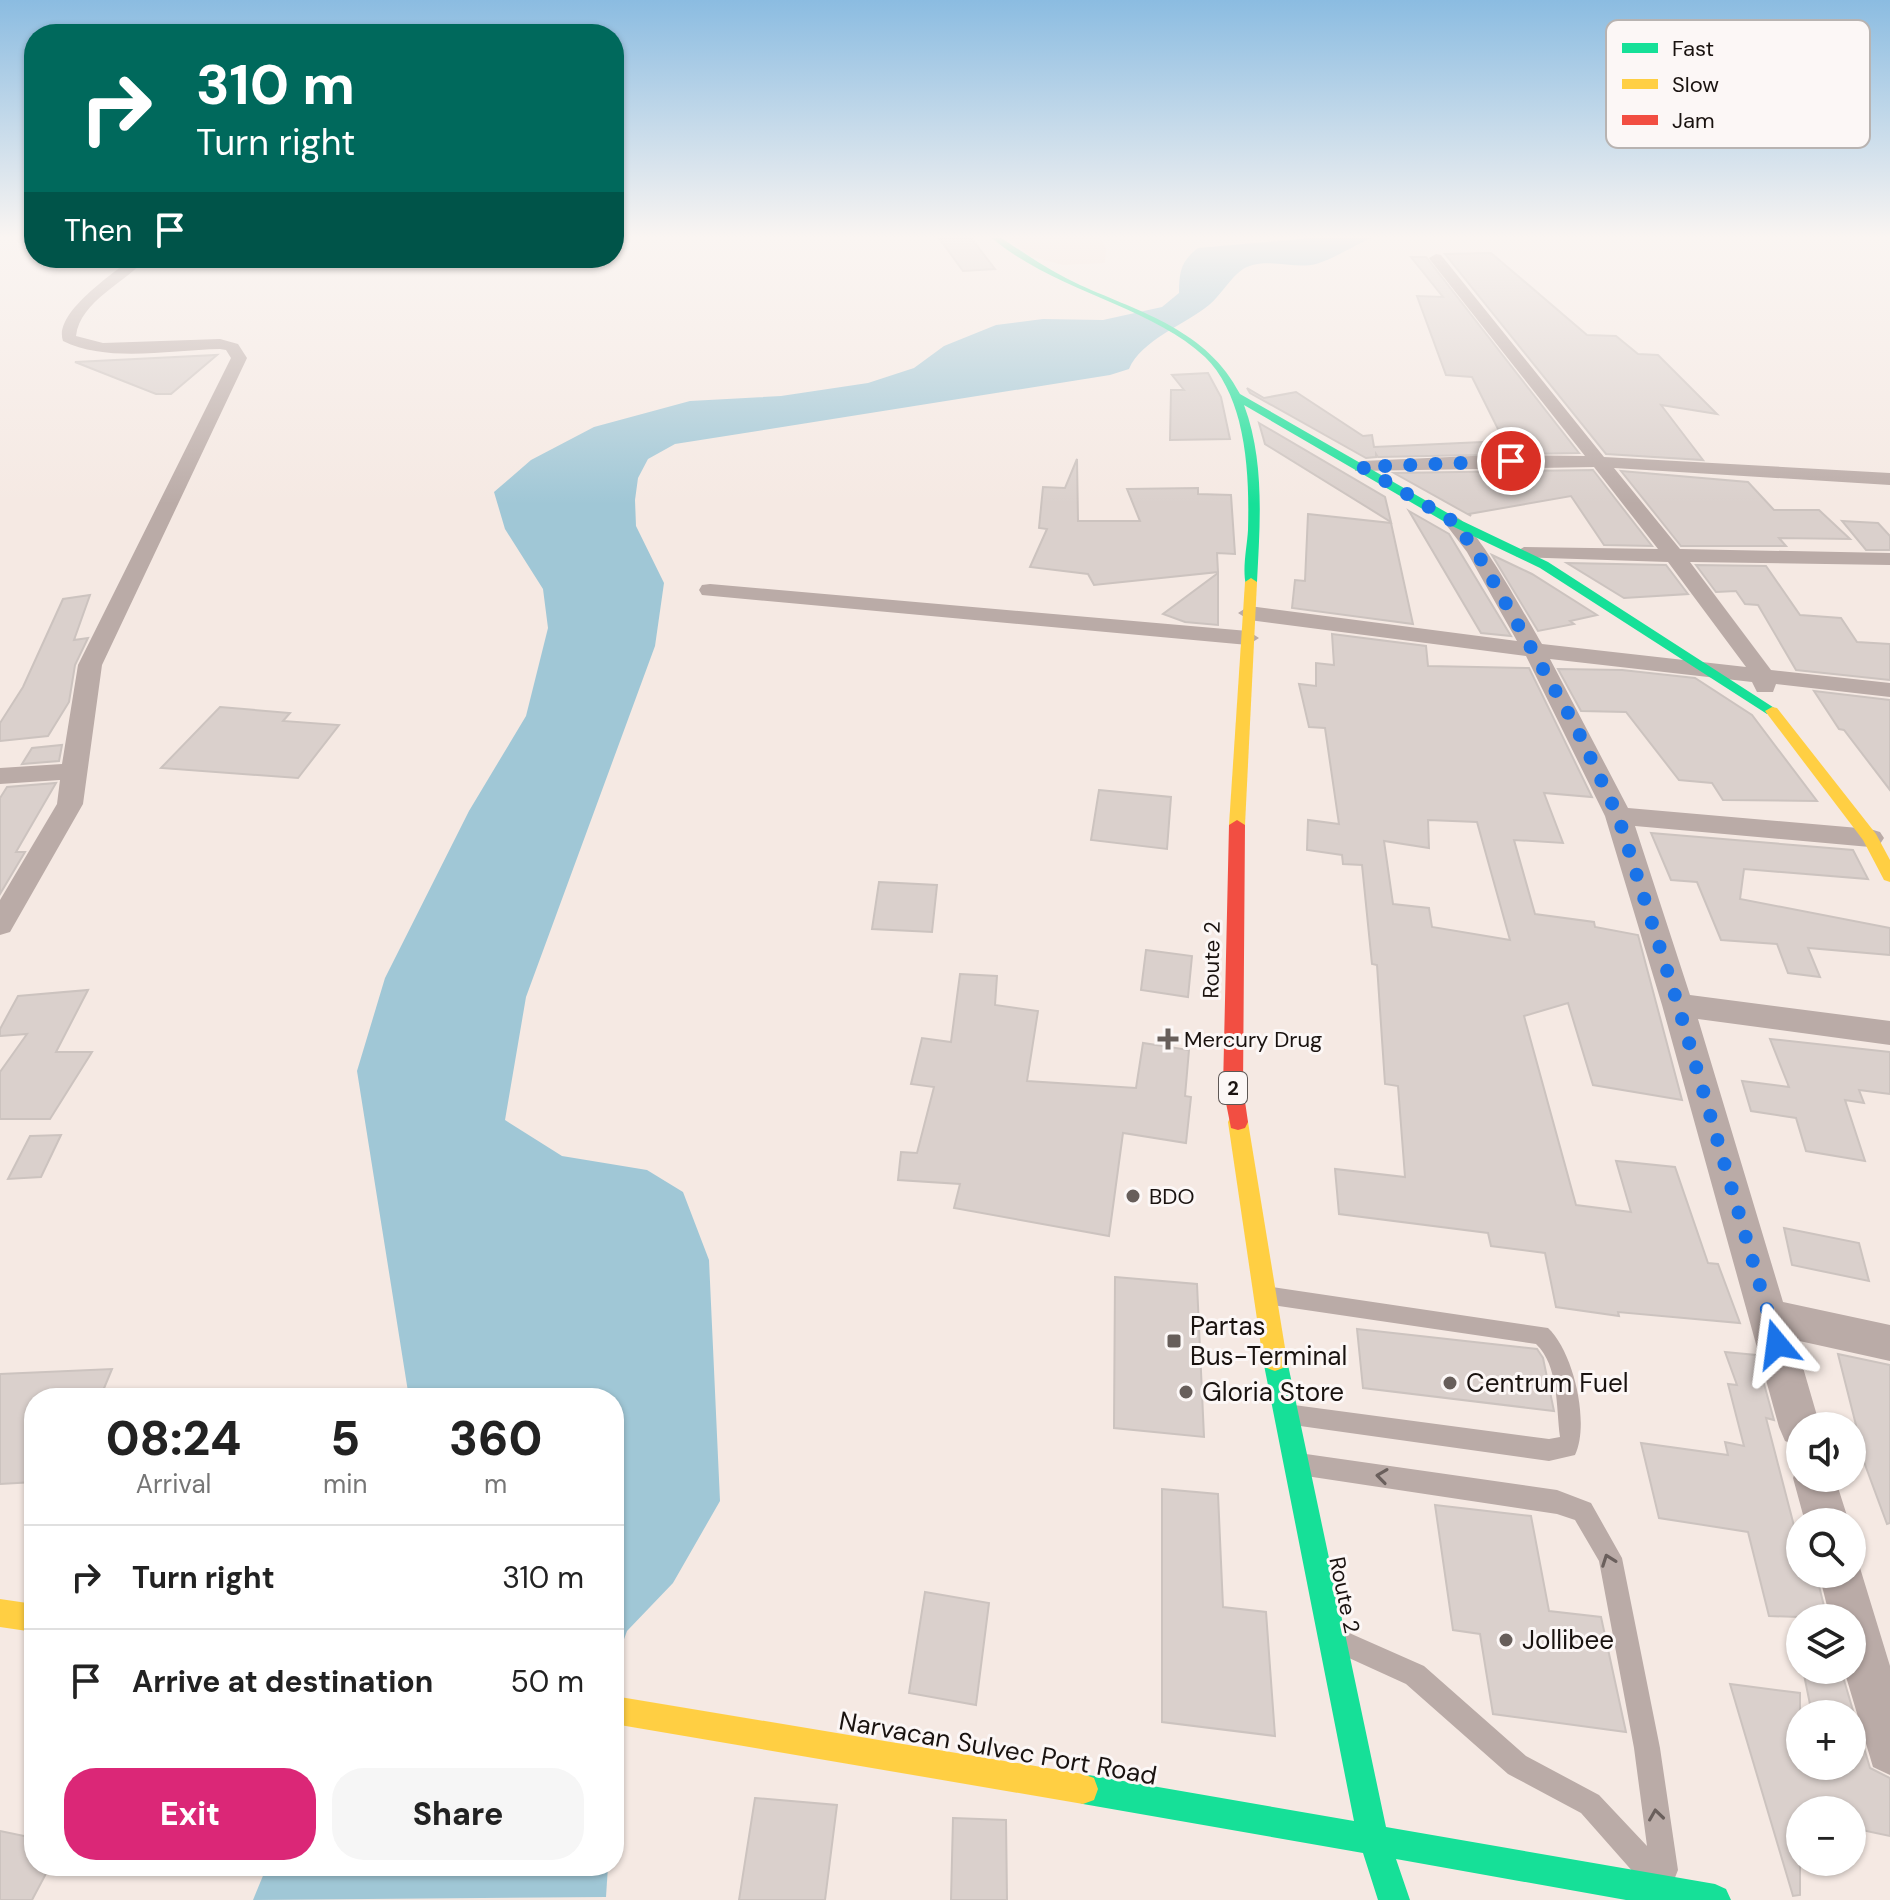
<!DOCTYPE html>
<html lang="en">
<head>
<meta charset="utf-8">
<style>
  body { margin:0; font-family:"DM Sans",sans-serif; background:#f6f6f6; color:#222; height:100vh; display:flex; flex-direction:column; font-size:30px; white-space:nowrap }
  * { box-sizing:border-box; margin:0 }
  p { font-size:26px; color:#767676 }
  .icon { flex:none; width:44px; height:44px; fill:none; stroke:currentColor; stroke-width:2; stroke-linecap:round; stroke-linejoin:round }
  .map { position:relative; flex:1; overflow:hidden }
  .sheet { position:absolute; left:24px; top:1388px; width:600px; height:488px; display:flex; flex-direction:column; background:#fff; border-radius:32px; box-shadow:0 2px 6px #0004 }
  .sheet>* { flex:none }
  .hud { position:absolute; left:24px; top:24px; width:600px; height:244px; border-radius:32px; box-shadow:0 2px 6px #0004; background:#00695c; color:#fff; overflow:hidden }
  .controls { position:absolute; left:1786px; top:1412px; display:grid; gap:16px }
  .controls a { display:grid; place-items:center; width:80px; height:80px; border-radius:50%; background:#fff; box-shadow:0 2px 6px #0004; font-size:40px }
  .pin { position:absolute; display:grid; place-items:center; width:68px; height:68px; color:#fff; margin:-34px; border:4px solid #fff; border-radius:50%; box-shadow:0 2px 8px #0007 }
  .me { position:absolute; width:88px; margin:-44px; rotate:344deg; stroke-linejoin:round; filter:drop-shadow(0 0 6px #0008) }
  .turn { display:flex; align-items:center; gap:28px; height:168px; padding:0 40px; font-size:36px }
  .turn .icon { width:104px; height:104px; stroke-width:2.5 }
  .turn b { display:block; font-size:56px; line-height:68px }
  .then { display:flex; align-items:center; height:76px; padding:0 40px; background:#0003; gap:16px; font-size:30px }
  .eta { display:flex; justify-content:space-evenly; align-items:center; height:136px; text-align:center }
  .eta b { font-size:48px; font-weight:800; line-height:56px }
  .primary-button { display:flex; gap:16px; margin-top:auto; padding:16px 40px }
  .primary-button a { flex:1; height:92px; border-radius:32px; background:#db2777; color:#fff; font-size:32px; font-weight:800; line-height:92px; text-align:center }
  .primary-button a+a { background:#f6f6f6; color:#222 }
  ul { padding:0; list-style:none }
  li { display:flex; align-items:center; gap:24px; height:104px; padding:0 40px; border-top:2px solid #e0e0e0 }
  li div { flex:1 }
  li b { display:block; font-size:30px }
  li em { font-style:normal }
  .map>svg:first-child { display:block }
  .built { fill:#f3ddd3 }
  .water { fill:#a0c7d6 }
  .building { fill:#dad0cc; stroke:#ccc3bf; stroke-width:2; fill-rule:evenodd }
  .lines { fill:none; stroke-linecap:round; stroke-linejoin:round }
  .lane { fill:#baaba7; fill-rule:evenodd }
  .street { fill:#baaba7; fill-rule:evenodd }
  .fast { fill:#16e098; fill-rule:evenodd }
  .slow { fill:#ffcf43; fill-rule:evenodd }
  .jam { fill:#f24e42; fill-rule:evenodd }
  .oneway { stroke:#6a5f5c }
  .route { stroke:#1a73e8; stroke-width:14; stroke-dasharray:0 25.2 }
  .poi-dot { fill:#675e5a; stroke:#fcf7f6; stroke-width:3 }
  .labels { text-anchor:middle; stroke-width:6; stroke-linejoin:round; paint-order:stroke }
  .shield { fill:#fcf7f6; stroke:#5e5755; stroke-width:2 }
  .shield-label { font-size:20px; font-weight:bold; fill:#1a1310 }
  .street-label { font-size:22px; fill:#1a1310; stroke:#fcf7f6 }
  .poi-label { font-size:22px; fill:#1a1310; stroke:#fcf7f6; text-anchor:start }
  .near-poi-label { font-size:26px; fill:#1a1310; stroke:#fcf7f6; text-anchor:start }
  .near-street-label { font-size:26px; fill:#1a1310; stroke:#fcf7f6 }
  .key { fill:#fcf7f6; stroke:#b8b3b1; stroke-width:2 }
  .key-label { font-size:22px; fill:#1a1310 }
</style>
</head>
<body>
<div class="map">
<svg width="1890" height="1900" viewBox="0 0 1890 1900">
  <rect width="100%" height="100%" fill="#f5e9e3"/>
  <!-- built -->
  <polygon class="built" points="1009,238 1100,238 1106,249 1105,263 1063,265 1029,256"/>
  <!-- water -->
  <g class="water">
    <path d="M 1311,238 L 1372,238 C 1354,245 1334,259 1316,264 C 1293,270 1265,256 1243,269 C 1231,277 1221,295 1209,305 C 1186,324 1141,340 1129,369 L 1110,375 L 675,444 L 648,459 L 638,478 L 635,500 L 636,526 L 664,583 L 655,646 L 526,997 L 505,1120 L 562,1156 L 647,1170 L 683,1192 L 709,1260 L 720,1501 L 673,1583 L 627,1631 L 614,1667 L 614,1398 L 409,1398 L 357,1071 L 385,978 L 469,811 L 526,716 L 548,628 L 543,589 L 505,529 L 494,492 L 531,460 L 594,427 L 690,401 L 781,396 L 868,383 L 914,368 L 944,346 L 996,325 L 1043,319 L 1103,320 L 1162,307 L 1179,293 C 1179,272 1181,261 1198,248 Z"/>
    <polygon points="267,1866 608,1866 606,1897 253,1900"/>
  </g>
  <!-- building -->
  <g class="building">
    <polygon points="939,238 971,238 995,269 963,271"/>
    <polygon points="1491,253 1587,335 1616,336 1638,354 1658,355 1717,414 1661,405 1703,460 1606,454 1445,254"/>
    <polygon points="1411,257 1426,257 1579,453 1378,457 1376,454 1376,457 1366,458 1250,393 1247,388 1264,398 1296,392 1363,436 1372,435 1374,447 1504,441 1472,377 1446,375 1417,296 1443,297"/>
    <polygon points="217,355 171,394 156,394 75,362"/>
    <polygon points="1208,373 1221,397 1230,439 1170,440 1171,390 1184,390 1172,375"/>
    <polygon points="1259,423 1385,497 1391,522 1265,444"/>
    <polygon points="1077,459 1078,521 1140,521 1127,489 1198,488 1198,494 1231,495 1235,554 1217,553 1218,572 1094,585 1088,574 1030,567 1047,529 1039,528 1043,487 1065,488"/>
    <polygon points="1593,470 1652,546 1604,545 1571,496 1469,514 1471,516 1394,473"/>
    <polygon points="1621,471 1748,482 1774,510 1819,510 1850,539 1779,538 1786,546 1681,546"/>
    <polygon points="1409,511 1449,534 1511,636 1481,633"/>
    <polygon points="1308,514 1391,523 1413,624 1292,608 1295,580 1305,581"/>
    <polygon points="1842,521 1878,523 1890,536 1890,550 1866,550"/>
    <polygon points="1492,555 1532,574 1597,615 1570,621 1574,624 1538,631"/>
    <polygon points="1567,563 1666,565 1688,594 1624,598"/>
    <polygon points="1696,565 1766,566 1800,615 1841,618 1857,642 1890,644 1890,680 1796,670 1758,605 1745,604 1736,591 1716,592"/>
    <polygon points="1218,573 1218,625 1185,622 1163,614"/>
    <polygon points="90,595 74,640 88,638 75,665 69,702 48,736 0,741 0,723 23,687 63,599"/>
    <path d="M 1332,634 L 1426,646 L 1428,666 L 1529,668 L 1592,797 L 1544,793 L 1563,843 L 1514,840 L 1535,914 L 1594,922 L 1595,927 L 1638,935 L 1682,1100 L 1593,1085 L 1568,1003 L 1524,1016 L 1576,1205 L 1631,1212 L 1616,1161 L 1675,1167 L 1708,1263 L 1718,1264 L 1740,1323 L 1618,1312 L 1619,1316 L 1556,1307 L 1545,1253 L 1491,1246 L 1488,1233 L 1339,1214 L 1335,1169 L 1405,1177 L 1398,1086 L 1385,1084 L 1377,965 L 1372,964 L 1362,865 L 1343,864 L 1342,855 L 1307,850 L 1308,820 L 1339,824 L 1325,728 L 1309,727 L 1299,684 L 1316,686 L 1316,663 L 1334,665 ZM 1428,820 L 1477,822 L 1510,940 L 1432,927 L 1429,908 L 1393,904 L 1384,841 L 1429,848 Z"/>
    <polygon points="1558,669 1622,670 1695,678 1752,715 1817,801 1723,800 1712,783 1679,780 1626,712 1581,711"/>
    <polygon points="1814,691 1890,700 1890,790 1844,730 1839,729"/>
    <polygon points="220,707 290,713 283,721 339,725 298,778 161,768"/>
    <polygon points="62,745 59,761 22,764 32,748"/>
    <polygon points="56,783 16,852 25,852 0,894 0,798 7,787"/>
    <polygon points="1099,790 1171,797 1167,849 1091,840"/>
    <polygon points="1651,833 1853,850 1868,879 1744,869 1740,899 1890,928 1890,955 1808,948 1820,977 1788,973 1777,944 1721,940 1697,882 1671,880"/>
    <polygon points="879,882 937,885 932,932 872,929"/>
    <polygon points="1146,950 1192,956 1188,997 1141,990"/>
    <polygon points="960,974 997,976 995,1005 1038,1011 1027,1081 1136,1088 1143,1043 1189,1050 1185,1096 1191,1097 1186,1143 1123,1133 1109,1236 954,1208 960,1184 898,1180 901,1152 917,1153 934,1087 911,1084 922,1038 951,1042"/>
    <polygon points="88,990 56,1052 92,1052 50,1119 0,1119 0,1072 27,1034 0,1036 0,1029 18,996"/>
    <polygon points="1770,1039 1890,1052 1890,1094 1859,1090 1864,1103 1845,1100 1865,1161 1806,1151 1796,1118 1751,1111 1742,1081 1789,1087"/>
    <polygon points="61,1135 41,1177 8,1179 30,1136"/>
    <polygon points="1784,1228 1859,1243 1869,1281 1792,1265"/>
    <polygon points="1115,1277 1197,1284 1204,1437 1114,1428"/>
    <polygon points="1357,1329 1537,1349 1543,1358 1554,1411 1363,1388"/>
    <polygon points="1725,1352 1756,1355 1774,1420 1766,1418 1800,1549 1800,1574 1816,1574 1827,1618 1769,1616 1748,1532 1659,1518 1641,1443 1728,1455 1725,1442 1744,1446 1728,1384 1737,1385"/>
    <polygon points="1838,1354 1890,1365 1890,1523 1887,1524 1850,1424 1856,1425"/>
    <polygon points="112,1369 100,1398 34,1398 34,1482 0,1484 0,1374"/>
    <polygon points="1162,1489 1218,1494 1223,1607 1266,1612 1275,1736 1162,1722"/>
    <polygon points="1435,1505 1531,1516 1549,1611 1601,1617 1626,1732 1493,1714 1480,1634 1453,1630"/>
    <polygon points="925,1592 989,1603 976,1705 909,1693"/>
    <polygon points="1803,1670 1841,1670 1870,1768 1890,1778 1890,1836 1852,1828 1852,1810 1800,1810 1800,1895 1793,1896 1730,1684 1800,1693 1800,1766 1852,1766 1852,1714 1812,1714"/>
    <polygon points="755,1798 837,1805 825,1900 739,1900"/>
    <polygon points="953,1818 1006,1820 1007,1900 951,1900"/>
    <polygon points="0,1831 34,1838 34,1866 50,1866 32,1900 0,1900"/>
  </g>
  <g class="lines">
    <!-- lane -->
    <g class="lane">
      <path d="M 1272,1287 L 1548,1328 C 1574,1352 1590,1424 1575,1455 L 1549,1461 L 1286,1424 L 1283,1416 L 1286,1408 L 1294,1405 L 1549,1439 L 1560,1437 C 1556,1407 1559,1366 1536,1344 L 1272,1305 L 1265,1302 L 1262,1296 L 1265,1290 Z"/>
      <polygon points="1306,1454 1557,1490 1591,1503 1622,1558 1660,1748 1678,1870 1674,1880 1664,1884 1654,1880 1652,1874 1644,1877 1634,1873 1581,1813 1508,1774 1406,1684 1338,1653 1335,1644 1338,1635 1347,1632 1424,1666 1526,1756 1599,1795 1647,1846 1634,1748 1599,1561 1575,1520 1557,1514 1306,1476 1298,1473 1295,1465 1298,1457"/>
    </g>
    <!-- street -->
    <g class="street">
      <path d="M 1436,254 L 1441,255 L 1604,457 L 1890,473 L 1890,485 L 1614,468 L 1680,549 L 1890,553 L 1890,565 L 1690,562 L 1771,670 L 1890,683 L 1890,697 L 1776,684 L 1773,692 L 1757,692 L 1752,682 L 1550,659 L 1628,808 L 1870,829 L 1880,832 L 1884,838 L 1880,844 L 1870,847 L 1635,826 L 1690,995 L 1890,1021 L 1890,1045 L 1698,1019 L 1783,1302 L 1890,1325 L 1890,1361 L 1795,1340 L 1820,1426 L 1800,1426 L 1800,1447 L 1785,1441 L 1779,1427 L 1662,1005 L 1605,816 L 1526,656 L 1249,620 L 1238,613 L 1249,606 L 1517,641 L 1467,552 L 1444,522 L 1454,516 C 1475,521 1528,621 1542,644 L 1746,667 L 1668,562 L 1517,557 L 1514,553 L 1524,547 L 1658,549 L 1594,467 L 1355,471 L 1355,463 L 1362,461 L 1494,455 L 1585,456 L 1431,261 L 1429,258 Z"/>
      <path d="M 132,258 L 147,258 C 126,282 80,301 76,336 L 103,343 L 220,339 L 238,344 L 247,358 L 102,665 L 83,804 L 10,932 L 0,935 L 0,900 L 57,804 L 60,780 L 0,784 L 0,768 L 62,764 L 78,665 L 231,358 L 226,350 L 220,349 C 170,350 108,363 63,341 C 53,313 113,274 132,258 Z"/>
      <polygon points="710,584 1248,631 1259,638 1248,645 702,595 699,590 702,585"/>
      <polygon points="1799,1463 1800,1478 1835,1478 1849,1522 1805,1522 1793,1478"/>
      <polygon points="1852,1556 1857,1558 1890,1666 1890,1775 1873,1767 1844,1670 1852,1670 1852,1618 1830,1618 1819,1574 1852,1574"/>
    </g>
    <!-- fast -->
    <g class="fast">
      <path d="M 992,238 L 1001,238 C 1027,255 1052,272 1080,285 C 1142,313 1207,330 1240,394 L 1458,519 L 1548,562 L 1779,711 L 1777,714 L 1767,714 L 1540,568 L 1450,525 L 1244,405 C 1265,461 1260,523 1257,582 L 1246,585 C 1242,569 1247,547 1248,530 C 1249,494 1248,457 1239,421 C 1233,398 1222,373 1205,357 C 1149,305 1054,291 992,238 Z"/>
      <polygon points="1275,1349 1283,1352 1287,1360 1386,1827 1715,1884 1726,1889 1731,1900 1626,1900 1396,1859 1410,1900 1378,1900 1363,1853 1083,1804 1072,1800 1068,1789 1072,1778 1083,1774 1354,1821 1263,1360 1267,1352"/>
    </g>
    <!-- slow -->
    <g class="slow">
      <polygon points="1251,578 1257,582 1245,825 1237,830 1229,825 1245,582"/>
      <polygon points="1772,707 1777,708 1876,834 1890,860 1890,882 1884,880 1863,840 1765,711"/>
      <polygon points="1238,1114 1245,1116 1248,1122 1287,1360 1283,1368 1275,1371 1267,1368 1263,1360 1228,1122 1231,1116"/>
      <polygon points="0,1599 34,1604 34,1632 0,1627"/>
      <polygon points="614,1696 1083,1774 1094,1778 1098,1789 1094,1800 1083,1804 614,1724"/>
    </g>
    <!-- jam -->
    <polygon class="jam" points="1237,820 1245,825 1243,1088 1248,1122 1245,1128 1238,1130 1231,1128 1223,1088 1229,825"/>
  </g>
  <!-- one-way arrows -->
  <defs><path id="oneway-chevron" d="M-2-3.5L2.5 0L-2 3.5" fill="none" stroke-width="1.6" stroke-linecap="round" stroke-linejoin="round" transform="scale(2)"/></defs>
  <g class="oneway">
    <use href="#oneway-chevron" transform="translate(1382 1476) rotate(-172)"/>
    <use href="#oneway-chevron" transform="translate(1608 1560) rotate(-110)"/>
    <use href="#oneway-chevron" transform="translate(1656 1815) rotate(-98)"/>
  </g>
  <!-- sky -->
  <linearGradient id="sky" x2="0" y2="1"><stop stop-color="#8bbce1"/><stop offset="0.47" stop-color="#faf5f2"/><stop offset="1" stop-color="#faf5f2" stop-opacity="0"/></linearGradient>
  <rect width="1890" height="504" fill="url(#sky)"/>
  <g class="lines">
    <!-- route -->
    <polyline class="route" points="1511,461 1362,467 1454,522 1476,551 1576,727 1618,816 1678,1005 1777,1344"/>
  </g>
  <!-- markers -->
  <g class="poi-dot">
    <path d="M1164 1027h8v8h8v8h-8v8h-8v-8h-8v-8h8z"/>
    <circle cx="1133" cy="1196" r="8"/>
    <rect x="1166" y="1333" width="16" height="16" rx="4"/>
    <circle cx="1450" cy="1383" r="8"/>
    <circle cx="1186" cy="1392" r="8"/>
    <circle cx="1506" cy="1640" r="8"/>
  </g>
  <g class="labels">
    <!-- shield labels -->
    <rect class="shield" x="1219" y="1072" width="28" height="32" rx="6"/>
    <g class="shield-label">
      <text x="1233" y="1095">2</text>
    </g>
    <!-- street labels -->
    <g class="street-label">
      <text transform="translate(1211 960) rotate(-89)" y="8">Route 2</text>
      <text transform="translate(1345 1595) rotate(78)" y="8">Route 2</text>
    </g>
    <!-- poi labels -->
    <g class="poi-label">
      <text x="1184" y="1047">Mercury Drug</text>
      <text x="1149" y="1204">BDO</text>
    </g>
    <!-- near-poi labels -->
    <g class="near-poi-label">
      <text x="1190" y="1335">Partas<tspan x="1190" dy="30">Bus-Terminal</tspan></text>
      <text x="1466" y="1392">Centrum Fuel</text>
      <text x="1202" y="1401">Gloria Store</text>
      <text x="1522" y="1649">Jollibee</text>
    </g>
    <!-- near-street labels -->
    <g class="near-street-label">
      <text transform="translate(998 1748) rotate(10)" y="9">Narvacan Sulvec Port Road</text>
    </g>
  </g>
  <!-- legend -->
  <rect x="1606" y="20" width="264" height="128" rx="12" class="key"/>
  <rect x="1622" y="43" width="36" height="10" fill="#16e098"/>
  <rect x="1622" y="79" width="36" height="10" fill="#ffcf43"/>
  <rect x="1622" y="115" width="36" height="10" fill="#f24e42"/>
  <g class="key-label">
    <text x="1672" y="56">Fast</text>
    <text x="1672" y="92">Slow</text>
    <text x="1672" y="128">Jam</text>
  </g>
</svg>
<div class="controls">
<a><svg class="icon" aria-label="sound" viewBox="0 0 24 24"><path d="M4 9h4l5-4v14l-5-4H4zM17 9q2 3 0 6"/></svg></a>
<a><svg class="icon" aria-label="search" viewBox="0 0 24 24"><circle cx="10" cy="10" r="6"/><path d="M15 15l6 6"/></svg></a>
<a><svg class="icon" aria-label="layers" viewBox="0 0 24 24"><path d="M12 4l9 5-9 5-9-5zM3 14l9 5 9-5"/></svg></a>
<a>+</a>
<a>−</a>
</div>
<div class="pin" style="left:1511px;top:461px;background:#d93025"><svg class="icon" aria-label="arrive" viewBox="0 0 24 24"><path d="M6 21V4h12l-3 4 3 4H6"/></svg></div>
<svg class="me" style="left:1777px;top:1344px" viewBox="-20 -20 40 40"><path d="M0-17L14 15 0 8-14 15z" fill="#1a73e8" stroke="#fff" stroke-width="4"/></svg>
<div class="hud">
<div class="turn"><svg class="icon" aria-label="right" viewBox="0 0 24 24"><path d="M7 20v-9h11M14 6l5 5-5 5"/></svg><div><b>310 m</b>Turn right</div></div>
<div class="then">Then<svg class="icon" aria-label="arrive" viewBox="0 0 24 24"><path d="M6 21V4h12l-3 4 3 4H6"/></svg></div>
</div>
<section class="sheet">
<div class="eta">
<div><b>08:24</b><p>Arrival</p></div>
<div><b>5</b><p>min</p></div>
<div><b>360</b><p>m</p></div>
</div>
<ul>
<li><svg class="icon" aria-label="right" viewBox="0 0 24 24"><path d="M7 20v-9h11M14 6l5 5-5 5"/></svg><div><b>Turn right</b></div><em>310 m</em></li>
<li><svg class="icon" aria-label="arrive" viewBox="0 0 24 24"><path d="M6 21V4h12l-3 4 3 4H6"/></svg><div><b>Arrive at destination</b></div><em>50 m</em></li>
</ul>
<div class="primary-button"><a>Exit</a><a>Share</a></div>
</section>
</div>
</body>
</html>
